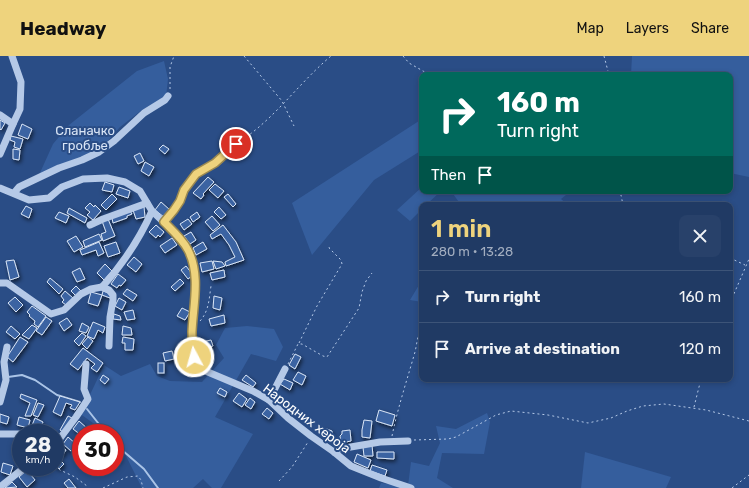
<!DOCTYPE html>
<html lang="en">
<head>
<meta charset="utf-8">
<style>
  body { margin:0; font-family:Rubik,sans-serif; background:#28416a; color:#f1f3f6; height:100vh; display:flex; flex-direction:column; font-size:15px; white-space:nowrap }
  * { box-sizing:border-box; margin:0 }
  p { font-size:13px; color:#a2adbf }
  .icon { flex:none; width:22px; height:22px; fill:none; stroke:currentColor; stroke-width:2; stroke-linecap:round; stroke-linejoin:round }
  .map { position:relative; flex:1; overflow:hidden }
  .sheet { position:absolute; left:419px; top:146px; width:314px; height:180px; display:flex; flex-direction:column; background:#203a64; border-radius:8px; box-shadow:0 2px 6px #0003,0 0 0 1px #3d5478 }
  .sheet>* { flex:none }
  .guide { position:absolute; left:419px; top:16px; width:314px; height:122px; border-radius:8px; box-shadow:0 2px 6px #0003,0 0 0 1px #3d5478; background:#00695c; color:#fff; overflow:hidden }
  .speed { position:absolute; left:12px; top:368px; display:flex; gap:8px; font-size:20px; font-weight:700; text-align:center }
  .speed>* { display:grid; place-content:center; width:52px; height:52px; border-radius:50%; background:#203a64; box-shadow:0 2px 6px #0003,0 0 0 1px #3d5478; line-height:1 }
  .speed small { font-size:10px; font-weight:400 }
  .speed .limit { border:6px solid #d22; background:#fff; color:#111 }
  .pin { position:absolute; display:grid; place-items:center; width:34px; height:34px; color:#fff; margin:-17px; border:2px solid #fff; border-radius:50%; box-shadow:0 1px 4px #0007 }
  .me { position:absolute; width:44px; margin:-22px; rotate:354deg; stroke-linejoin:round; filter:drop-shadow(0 0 3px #0008) }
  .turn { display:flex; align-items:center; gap:14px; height:84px; padding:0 12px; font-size:18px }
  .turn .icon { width:52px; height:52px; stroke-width:2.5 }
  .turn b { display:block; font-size:28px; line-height:34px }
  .then { display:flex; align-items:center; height:38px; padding:0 12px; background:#0003; gap:8px; font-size:15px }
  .round { display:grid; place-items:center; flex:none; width:42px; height:42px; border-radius:8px; background:#28416a }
  .headline { display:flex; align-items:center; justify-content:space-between; height:68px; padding:0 12px }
  h1 { font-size:24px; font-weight:600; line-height:30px; color:#eed37d }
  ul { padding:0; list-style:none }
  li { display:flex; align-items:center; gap:12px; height:52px; padding:0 12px; border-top:1px solid #3d5478 }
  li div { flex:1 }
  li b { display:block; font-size:15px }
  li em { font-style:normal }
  header { display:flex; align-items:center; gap:24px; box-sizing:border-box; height:56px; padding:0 20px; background:#eed37d; color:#111 }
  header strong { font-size:19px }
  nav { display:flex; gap:22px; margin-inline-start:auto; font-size:14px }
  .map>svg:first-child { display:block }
  .green { fill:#355e9d }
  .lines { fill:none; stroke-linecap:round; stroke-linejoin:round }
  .stream { stroke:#aac4e7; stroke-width:2 }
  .building { fill:#3b63a2; stroke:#d9e5f6; filter:url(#shadow) }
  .path { stroke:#b5c9e7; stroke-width:1; stroke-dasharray:2 3; stroke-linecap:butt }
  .minor { stroke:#b5c9e7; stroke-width:7 }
  .route-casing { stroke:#9b8951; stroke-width:10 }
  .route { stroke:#eed37d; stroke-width:7 }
  .labels { text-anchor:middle; stroke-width:4; stroke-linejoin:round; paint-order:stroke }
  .park-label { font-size:13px; fill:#d9e5f6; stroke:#2a4d86 }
  .street-label { font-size:13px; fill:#fff; stroke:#2a4d86 }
</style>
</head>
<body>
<header>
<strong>Headway</strong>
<nav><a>Map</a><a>Layers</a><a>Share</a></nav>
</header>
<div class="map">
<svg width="749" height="432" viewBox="0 0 749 432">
  <defs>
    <filter id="shadow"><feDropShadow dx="1.5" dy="2.5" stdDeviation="2" flood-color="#0009"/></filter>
  </defs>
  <rect width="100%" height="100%" fill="#2a4d86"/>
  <!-- green -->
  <g class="green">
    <polygon points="632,0 749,0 749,121 730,117 730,19 631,19"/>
    <polygon points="164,5 168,23 166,41 142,54 120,71 98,96 39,119 53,88 69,69 137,15"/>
    <polygon points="422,63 422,94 374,124 312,199 292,147"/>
    <polygon points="422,131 422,135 441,135 426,149 422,149 422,153 410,165 397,154"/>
    <polygon points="451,135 571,135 561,143 568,149 461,149"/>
    <polygon points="422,224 422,246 410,244"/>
    <polygon points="247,270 274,273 283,291 276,305 251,298 215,361 253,378 221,432 212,432 203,423 193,432 142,432 119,386 115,383 115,377 107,377 79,357 88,343 104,309 121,320 150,308 157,320 170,325 202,326 224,302 216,289 225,272"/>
    <polygon points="487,357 490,366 484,398 442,397 437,422 453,432 379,432 381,427 408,430 411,406 429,410 440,387 436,370 456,373"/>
    <polygon points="585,396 671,421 666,432 581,432"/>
  </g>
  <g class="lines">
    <!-- stream -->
    <g class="stream">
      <polyline points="8,321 22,319 35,324 57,339 80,346"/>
      <polyline points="87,353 106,377"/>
      <polyline points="115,388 144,413 158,432"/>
    </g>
  </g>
  <!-- building -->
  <g class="building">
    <polygon points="0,64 5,67 1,74 0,73"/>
    <polygon points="22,68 32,73 28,83 18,79"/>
    <polygon points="11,80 23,83 20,93 14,91 15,86 10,84"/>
    <polygon points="163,89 169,93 165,98 159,93"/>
    <polygon points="13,93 20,94 19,104 13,103"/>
    <polygon points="140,97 144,105 138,108 134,100"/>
    <polygon points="145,106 154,111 149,120 141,115"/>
    <polygon points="208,121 214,126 203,138 204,139 201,143 193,137"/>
    <polygon points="105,126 114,129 112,136 102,134"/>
    <polygon points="215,128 224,135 218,142 209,134"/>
    <polygon points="119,131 130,135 128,142 116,138"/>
    <polygon points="112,138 117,143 106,154 101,149"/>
    <polygon points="228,138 236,148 233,151 224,141"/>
    <polygon points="161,146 170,154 164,161 155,154"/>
    <polygon points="90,147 94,151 95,149 101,155 93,164 87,159 90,156 85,152"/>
    <polygon points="26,150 32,153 29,162 21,158"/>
    <polygon points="144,151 145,161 136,163 133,154"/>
    <polygon points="219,151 226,159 221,163 214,156"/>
    <polygon points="69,152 87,162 85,167 67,157"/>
    <polygon points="130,155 132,158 127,160 127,162 113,167 112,162"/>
    <polygon points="59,156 69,160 66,167 55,162"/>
    <polygon points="197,156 200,161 193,166 190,161"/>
    <polygon points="212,160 220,169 213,175 205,166"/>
    <polygon points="108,163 115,180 103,185 101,178 106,176 102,165"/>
    <polygon points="188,163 192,168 184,174 180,168"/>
    <polygon points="156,169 164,176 160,181 158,179 156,182 149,176"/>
    <polygon points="223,169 236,186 244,204 226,210 225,206 235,201 229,189 221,178 212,183 210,179"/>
    <polygon points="191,176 196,184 190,188 184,180"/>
    <polygon points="99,178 102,184 85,191 83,185"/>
    <polygon points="76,180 83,191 74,196 67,185"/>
    <polygon points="172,182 177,189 165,197 160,190"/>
    <polygon points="99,186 104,197 98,200 96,194 82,199 80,194"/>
    <polygon points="116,186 120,197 108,201 104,190"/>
    <polygon points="203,186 207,193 196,199 193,192"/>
    <polygon points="134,201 142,208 136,216 127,209"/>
    <polygon points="14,204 19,221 10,224 6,205"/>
    <polygon points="212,205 214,213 202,216 200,207"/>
    <polygon points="213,205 222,206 225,210 216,213"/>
    <polygon points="105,208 112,215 104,224 97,217"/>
    <polygon points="186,210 193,219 188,223 181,214"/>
    <polygon points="80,212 85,223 77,226 72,216"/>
    <polygon points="224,214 225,221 212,224 210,217"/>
    <polygon points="118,218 126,224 121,230 119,229 117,232 111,228"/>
    <polygon points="50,222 63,233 59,238 47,226"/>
    <polygon points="180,223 184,227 175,235 171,231"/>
    <polygon points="76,230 81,235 76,240 71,235"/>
    <polygon points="127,233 137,239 133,245 123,238"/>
    <polygon points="65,235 73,242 66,249 62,246 64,244 61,240"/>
    <polygon points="103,235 111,238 110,242 102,239"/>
    <polygon points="91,236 102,239 98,250 88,247"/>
    <polygon points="214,240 222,242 220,254 213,252"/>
    <polygon points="15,241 23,249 16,256 8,247"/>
    <polygon points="119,242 126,246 122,254 115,250"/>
    <polygon points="32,250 46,260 38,271 34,268 35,265 29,260 30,259 27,256"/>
    <polygon points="182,252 190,256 185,264 177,260"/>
    <polygon points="133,254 135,263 127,264 124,256"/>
    <polygon points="114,258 120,260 121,264 113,263"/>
    <polygon points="224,259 225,267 211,270 209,263"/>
    <polygon points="46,261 52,265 42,279 36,275"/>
    <polygon points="67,262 72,269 64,275 59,267"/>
    <polygon points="93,266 105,271 103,277 98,274 94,283 87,280"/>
    <polygon points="82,267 89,271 86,277 79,275"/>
    <polygon points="32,269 37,272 29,283 22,279"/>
    <polygon points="11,270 20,278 15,283 6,276"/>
    <polygon points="123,270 131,272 132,279 122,279"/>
    <polygon points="82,277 86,280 79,290 74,285"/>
    <polygon points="20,281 28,286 13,306 7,301"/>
    <polygon points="88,281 93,285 87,293 82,288"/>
    <polygon points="123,281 134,283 133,294 125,294 125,287 122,287"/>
    <polygon points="211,284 213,290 203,293 202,286"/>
    <polygon points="83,292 103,307 97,316 91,312 95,308 87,302 78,314 70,308"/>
    <polygon points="184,292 186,299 178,301 176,294"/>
    <polygon points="172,295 174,303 165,305 163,297"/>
    <polygon points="295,298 301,301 295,313 289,309"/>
    <rect x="158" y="307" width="6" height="10"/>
    <polygon points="298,316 306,320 302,329 293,324"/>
    <polygon points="103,319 109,323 105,328 100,324"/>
    <polygon points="246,319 256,327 253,331 242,324"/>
    <polygon points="284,323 293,327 290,334 280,328"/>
    <polygon points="220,332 227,336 225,341 217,337"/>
    <polygon points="239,337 247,343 242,351 233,345"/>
    <polygon points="21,338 37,344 31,360 25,360 30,347 20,342"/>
    <polygon points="60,340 80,346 75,354 70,352 72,349 66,347 61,360 53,356"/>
    <polygon points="250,342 255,346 251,353 245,349"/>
    <polygon points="38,347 44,349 38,361 33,359"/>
    <polygon points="267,352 273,357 269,363 262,358"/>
    <polygon points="379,354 395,359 392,370 376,365"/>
    <polygon points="0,358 9,361 7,368 0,366"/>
    <polygon points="68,360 72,362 63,376 60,374"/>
    <polygon points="19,361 30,364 28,372 17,369"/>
    <polygon points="35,362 43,366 39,375 31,372"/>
    <polygon points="364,364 372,365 370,382 362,381 362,374"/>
    <polygon points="79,365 89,374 86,377 81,377 81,379 73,373"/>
    <polygon points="324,372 332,375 332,382 322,379"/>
    <polygon points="350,374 351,385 341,387 340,380 342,378 342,375"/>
    <polygon points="68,381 76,388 71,395 63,388"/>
    <polygon points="372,389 373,400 364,400 363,391"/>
    <polygon points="60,390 66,394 62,400 56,396"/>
    <polygon points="77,392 81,394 81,401 74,397"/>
    <polygon points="115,394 117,394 120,403 115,405"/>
    <polygon points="20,395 21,410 19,410 15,396"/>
    <polygon points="377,396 394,396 394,403 377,402"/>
    <polygon points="357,398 371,404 368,412 354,406"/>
    <polygon points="56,400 64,408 59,413 55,408"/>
    <polygon points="3,407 13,410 10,419 1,416"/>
    <polygon points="372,409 387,414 385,420 370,415"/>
    <polygon points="27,414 35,424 27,431 19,421"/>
    <polygon points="69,423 76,432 68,432 64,427"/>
    <polygon points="12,426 17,431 5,432"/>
  </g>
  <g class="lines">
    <!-- path -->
    <g class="path">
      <polyline points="244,0 282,45 294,70"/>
      <polyline points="403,0 409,7 430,19"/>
      <polyline points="604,0 609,19"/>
      <polyline points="170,33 170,11 174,0"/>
      <path d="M 242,84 C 276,61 299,27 331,0"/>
      <polyline points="606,135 621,139 623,149"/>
      <polyline points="730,202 745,209"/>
      <polyline points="730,247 749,203"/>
      <path d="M 200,265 C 209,255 209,243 211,230"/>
      <polyline points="299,287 317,250 342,208 341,204 329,192 330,189"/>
      <polyline points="288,308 298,288 302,288 323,300 327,301 359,252 362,236 366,225 372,217"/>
      <polyline points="694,351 701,323"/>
      <path d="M 392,380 C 398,351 407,324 415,296 C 417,288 417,279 422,273"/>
      <polyline points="414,384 448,383 456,381 496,359 511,355 548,359 588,367 611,362 627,355 643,350 664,348 706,354 749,365"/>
      <polyline points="55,410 60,414 75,421 87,430"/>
      <polyline points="279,425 292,411 308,386"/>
      <polyline points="103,432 127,421 138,420 141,424 143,432"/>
      <polyline points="732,432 749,419"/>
    </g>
    <!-- minor -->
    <g class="minor">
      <polyline points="0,59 13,68"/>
      <polyline points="0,98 13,68 20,53 21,26 12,0"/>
      <polyline points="0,132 29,144 49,142 62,131 83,123 107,122 125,126 140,135 152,155 175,177 188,193 194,209 195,235 192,278 194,301 203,314 253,335 269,344 288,362 311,380 334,396 351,410 381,422 411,432"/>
      <polyline points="14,137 19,131 59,112 82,104 99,96 114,85 144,57 165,44 168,40"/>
      <polyline points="164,166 174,154 180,145 184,134 196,118 215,107 236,88"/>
      <polyline points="90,169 103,163 147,147"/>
      <path d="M 0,227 L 7,227 L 51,258 L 64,254 L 81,238 L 91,233 L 102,231 C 122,209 140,182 152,155"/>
      <polyline points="102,231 109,234 113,239 113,244 110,261 109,290"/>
      <polyline points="269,344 285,313"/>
      <polyline points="0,346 6,324 4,306 7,291"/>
      <polyline points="0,378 21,378"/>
      <polyline points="55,389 76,361 88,343 84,333 86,308"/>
      <polyline points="334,396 339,393 380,386 408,385"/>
      <polyline points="0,431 25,411"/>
    </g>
  </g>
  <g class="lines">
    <defs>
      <path id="route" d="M 194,301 C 193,293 192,284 192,276 C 193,250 201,219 188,194 C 183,184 173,175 164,166 L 174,154 L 180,145 L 184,134 L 196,118 L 215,107 L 236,88"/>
    </defs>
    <!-- route casing -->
    <use href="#route" class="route-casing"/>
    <!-- route -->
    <use href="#route" class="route"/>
  </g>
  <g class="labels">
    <!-- park labels -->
    <g class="park-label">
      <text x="85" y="79">Сланачко<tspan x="85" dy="15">гробље</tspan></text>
    </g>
    <!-- street labels -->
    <g class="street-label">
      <text transform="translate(307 362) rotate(37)" y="5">Народних хероја</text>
    </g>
  </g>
</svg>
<div class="speed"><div>28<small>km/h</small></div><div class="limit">30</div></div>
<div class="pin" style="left:236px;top:88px;background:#d93025"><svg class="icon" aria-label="arrive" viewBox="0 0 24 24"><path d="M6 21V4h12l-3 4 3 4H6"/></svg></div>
<svg class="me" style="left:194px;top:301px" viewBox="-20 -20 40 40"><circle r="17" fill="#eed37d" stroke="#fff" stroke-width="3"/><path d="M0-11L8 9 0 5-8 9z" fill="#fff"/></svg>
<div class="guide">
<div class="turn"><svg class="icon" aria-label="right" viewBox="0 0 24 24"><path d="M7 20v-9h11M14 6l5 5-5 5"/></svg><div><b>160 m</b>Turn right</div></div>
<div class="then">Then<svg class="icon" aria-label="arrive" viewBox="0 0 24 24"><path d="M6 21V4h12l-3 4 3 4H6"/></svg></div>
</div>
<section class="sheet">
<div class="headline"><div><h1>1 min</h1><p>280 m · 13:28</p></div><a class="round"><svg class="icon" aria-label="close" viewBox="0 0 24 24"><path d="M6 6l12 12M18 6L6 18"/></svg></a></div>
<ul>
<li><svg class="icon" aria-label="right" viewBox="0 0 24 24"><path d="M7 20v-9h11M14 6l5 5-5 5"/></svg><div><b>Turn right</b></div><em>160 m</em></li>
<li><svg class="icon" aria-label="arrive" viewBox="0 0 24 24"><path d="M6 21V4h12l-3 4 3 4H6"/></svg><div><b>Arrive at destination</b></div><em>120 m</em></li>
</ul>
</section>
</div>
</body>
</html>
